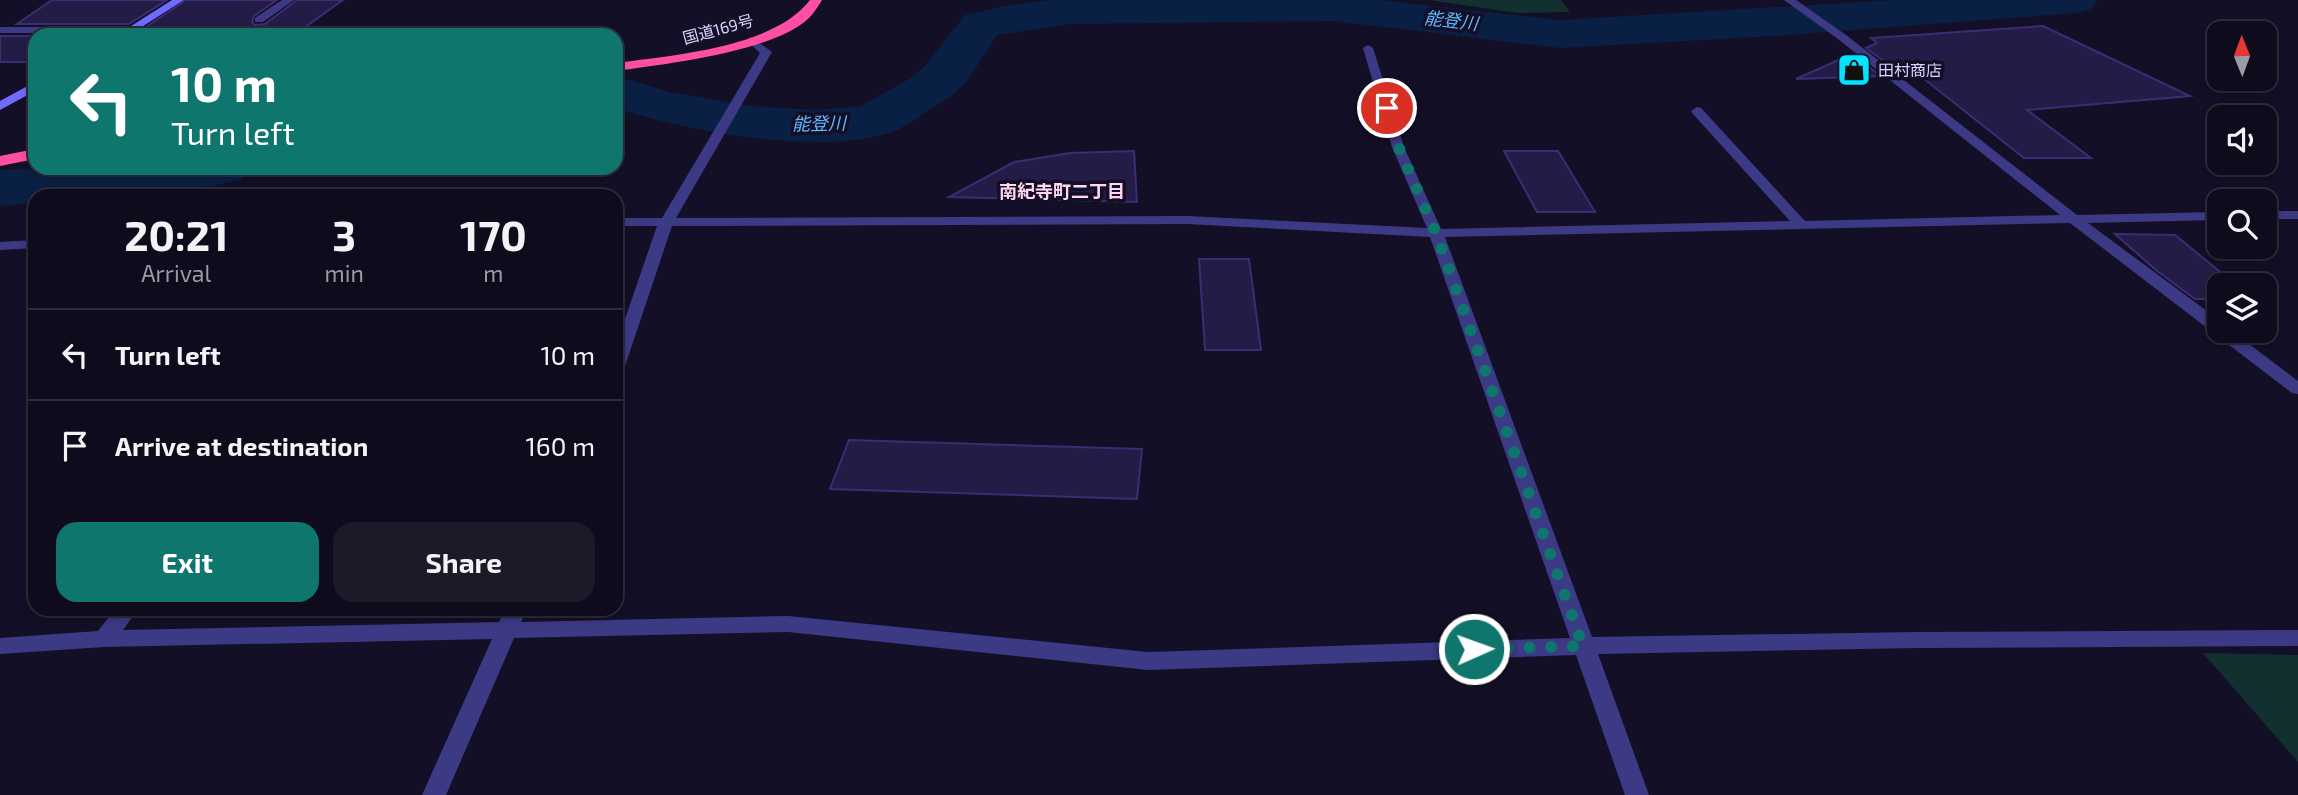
<!DOCTYPE html>
<html lang="en">
<head>
<meta charset="utf-8">
<style>
  body { margin:0; font-family:"Exo 2","Noto Sans JP",sans-serif; background:#1c1929; color:#f1f3f6; height:100vh; display:flex; flex-direction:column; font-size:26px; white-space:nowrap }
  * { box-sizing:border-box; margin:0 }
  p { font-size:23px; color:#9b9ba3 }
  .icon { flex:none; width:38px; height:38px; fill:none; stroke:currentColor; stroke-width:2; stroke-linecap:round; stroke-linejoin:round }
  .map { position:relative; flex:1; overflow:hidden }
  .details { position:absolute; left:28px; top:189px; width:595px; height:427px; display:flex; flex-direction:column; background:#0e0b1c; border-radius:21px; box-shadow:0 4px 10px #0003,0 0 0 2px #2e2b3b }
  .details>* { flex:none }
  .banner { position:absolute; left:28px; top:28px; width:595px; height:147px; border-radius:21px; box-shadow:0 4px 10px #0003,0 0 0 2px #2e2b3b; background:#0f766e; color:#fff; overflow:hidden }
  .needle { width:46px; rotate:359deg }
  .fabs { position:absolute; left:2207px; top:21px; display:grid; gap:14px }
  .fabs a { display:grid; place-items:center; width:70px; height:70px; border-radius:14px; background:#0e0b1c; box-shadow:0 4px 10px #0003,0 0 0 2px #2e2b3b; font-size:35px }
  .pin { position:absolute; display:grid; place-items:center; width:60px; height:60px; color:#fff; margin:-30px; border:4px solid #fff; border-radius:50%; box-shadow:0 2px 7px #0007 }
  .me { position:absolute; width:77px; margin:-38px; rotate:88deg; stroke-linejoin:round; filter:drop-shadow(0 0 5px #0008) }
  .turn { display:flex; align-items:center; gap:24px; height:147px; padding:0 28px; font-size:32px }
  .turn .icon { width:91px; height:91px; stroke-width:2.5 }
  .turn b { display:block; font-size:49px; line-height:60px }
  .eta { display:flex; justify-content:space-evenly; align-items:center; height:119px; text-align:center }
  .eta b { font-size:42px; font-weight:700; line-height:49px }
  .action { display:flex; gap:14px; margin-top:auto; padding:14px 28px }
  .action a { flex:1; height:80px; border-radius:21px; background:#0f766e; color:#fff; font-size:28px; font-weight:700; line-height:80px; text-align:center }
  .action a+a { background:#1c1929; color:#f1f3f6 }
  ul { padding:0; list-style:none }
  li { display:flex; align-items:center; gap:21px; height:91px; padding:0 28px; border-top:2px solid #2e2b3b }
  li div { flex:1 }
  li b { display:block; font-size:26px }
  li em { font-style:normal }
  .map>svg:first-child { display:block }
  .green { fill:#12302f }
  .lines { fill:none; stroke-linecap:round; stroke-linejoin:round }
  .river { fill:#0a1f44; fill-rule:evenodd }
  .building { fill:#241b47; stroke:#3b2d73; stroke-width:2 }
  .street { fill:#3d3a85; fill-rule:evenodd }
  .secondary { fill:#6f6bff; fill-rule:evenodd }
  .highway { fill:#ff4fa3; fill-rule:evenodd }
  .route { stroke:#0f766e; stroke-width:12; stroke-dasharray:0 21.6 }
  .labels { text-anchor:middle; stroke-width:7; stroke-linejoin:round; paint-order:stroke }
  .far-street-label { font-size:16px; fill:#d9d4ff; stroke:#130f26 }
  .far-poi-label { font-size:16px; fill:#d9d4ff; stroke:#130f26; text-anchor:start }
  .far-water-label { font-size:18px; font-style:italic; fill:#62b6ff; stroke:#130f26 }
  .far-neighbourhood-label { font-size:18px; font-weight:bold; fill:#ffd6f0; stroke:#130f26 }
</style>
</head>
<body>
<div class="map">
<svg width="2298" height="795" viewBox="0 0 2298 795">
  <rect width="100%" height="100%" fill="#130f26"/>
  <!-- green -->
  <g class="green">
    <polygon points="1429,0 1561,0 1570,12 1518,13"/>
    <polygon points="2203,653 2298,655 2298,762"/>
  </g>
  <g class="lines">
    <!-- river -->
    <g class="river">
      <path d="M 1050,0 L 1380,0 L 1560,20 L 1893,0 L 2098,0 L 2091,9 L 2076,13 L 1774,36 L 1560,48 L 1333,21 L 1071,24 L 997,35 C 985,52 975,72 961,87 C 952,96 941,103 931,109 C 920,116 910,123 899,129 C 833,159 683,131 616,108 L 616,76 L 670,92 L 751,106 L 818,110 L 861,106 L 909,79 L 925,66 L 965,15 L 1009,5 Z"/>
      <polygon points="42,168 249,168 241,180 168,195 35,196 35,203 0,206 0,170"/>
    </g>
  </g>
  <!-- building -->
  <g class="building">
    <polygon points="52,0 167,0 129,24 17,24"/>
    <polygon points="186,0 277,0 254,16 252,22 255,25 265,24 297,0 343,0 294,35 134,35"/>
    <polygon points="2043,26 2190,96 2027,110 2091,158 2024,158 1909,67 1897,71 1866,48 1877,43 1871,38"/>
    <rect x="0" y="36" width="35" height="26"/>
    <polygon points="1852,54 1881,76 1796,79"/>
    <polygon points="1134,151 1137,202 949,197 1014,162 1070,153"/>
    <polygon points="1504,151 1558,151 1595,212 1537,212"/>
    <polygon points="2115,234 2175,235 2219,271 2219,299 2195,299 2157,271"/>
    <polygon points="1199,259 1249,259 1261,350 1205,350"/>
    <polygon points="849,440 1142,449 1137,499 830,489"/>
  </g>
  <g class="lines">
    <!-- street -->
    <g class="street">
      <polygon points="282,0 294,0 263,22 255,22 255,18"/>
      <polygon points="1784,0 1796,0 1846,35 2077,215 2219,212 2219,220 2088,223 2219,320 2219,331 2232,331 2298,381 2298,394 2292,393 2070,223 1445,237 1592,637 1916,632 2298,630 2298,646 1916,648 1598,654 1649,795 1625,795 1576,655 1148,670 788,632 514,638 446,795 422,795 492,639 104,647 0,654 0,638 98,631 115,609 138,609 123,630 499,622 505,609 527,609 521,622 788,616 1148,652 1570,638 1430,237 1187,224 672,226 624,369 616,374 616,345 657,226 616,226 616,218 662,218 760,53 746,40 751,37 772,52 676,218 1187,216 1427,228 1392,147 1363,48 1368,45 1373,48 1404,147 1441,229 1790,221 1693,114 1691,111 1697,107 1701,108 1805,221 2060,215 1838,39"/>
      <polygon points="0,27 131,27 136,30 131,33 0,33"/>
      <rect x="2264" y="211" width="34" height="8"/>
      <polygon points="35,240 35,248 0,250 0,242"/>
    </g>
    <!-- secondary -->
    <g class="secondary">
      <polygon points="172,0 184,0 129,35 117,35"/>
      <polygon points="35,82 35,91 0,110 0,101"/>
    </g>
    <!-- highway -->
    <g class="highway">
      <path d="M 810,0 L 822,0 C 818,6 814,13 809,18 C 773,52 666,64 616,71 L 616,63 C 673,55 773,48 810,0 Z"/>
      <polygon points="35,149 35,159 0,166 0,156"/>
    </g>
  </g>
  <g class="lines">
    <!-- route -->
    <polyline class="route" points="1387,108 1398,146 1436,233 1583,646 1474,649"/>
  </g>
  <!-- icons -->
  <defs>
    <symbol id="shop-square" viewBox="-11 -11 22 22"><rect x="-9" y="-9" width="18" height="18" rx="4" fill="#00e5ff" stroke="#130f26"/><path d="M-5-2.5h2.3a2.7 3.5 0 0 1 5.4 0H5L5.5 6h-11ZM-1.5-2.5h3a1.5 2.3 0 0 0-3 0Z" fill="#111"/></symbol>
  </defs>
  <g fill-rule="evenodd">
    <use href="#shop-square" x="1835" y="51" width="38" height="38"/>
  </g>
  <g class="labels">
    <!-- far-street labels -->
    <g class="far-street-label">
      <text transform="translate(718 29) rotate(-15)" y="6">国道169号</text>
    </g>
    <!-- far-poi labels -->
    <g class="far-poi-label">
      <text x="1878" y="76">田村商店</text>
    </g>
    <!-- far-water labels -->
    <g class="far-water-label">
      <text transform="translate(1451 21) rotate(7)" y="6">能登川</text>
      <text transform="translate(819 124) rotate(-1)" y="6">能登川</text>
    </g>
    <!-- far-neighbourhood labels -->
    <g class="far-neighbourhood-label">
      <text x="1062" y="198">南紀寺町二丁目</text>
    </g>
  </g>
</svg>
<div class="fabs">
<a><svg class="needle" viewBox="-14 -14 28 28"><path d="M0-13l5 13h-10z" fill="#e53935"/><path d="M0 13l5-13h-10z" fill="#9b9ba3"/></svg></a>
<a><svg class="icon" aria-label="sound" viewBox="0 0 24 24"><path d="M4 9h4l5-4v14l-5-4H4zM17 9q2 3 0 6"/></svg></a>
<a><svg class="icon" aria-label="search" viewBox="0 0 24 24"><circle cx="10" cy="10" r="6"/><path d="M15 15l6 6"/></svg></a>
<a><svg class="icon" aria-label="layers" viewBox="0 0 24 24"><path d="M12 4l9 5-9 5-9-5zM3 14l9 5 9-5"/></svg></a>
</div>
<div class="pin" style="left:1387px;top:108px;background:#d93025"><svg class="icon" aria-label="arrive" viewBox="0 0 24 24"><path d="M6 21V4h12l-3 4 3 4H6"/></svg></div>
<svg class="me" style="left:1474px;top:649px" viewBox="-20 -20 40 40"><circle r="17" fill="#0f766e" stroke="#fff" stroke-width="3"/><path d="M0-11L8 9 0 5-8 9z" fill="#fff"/></svg>
<div class="banner">
<div class="turn"><svg class="icon" aria-label="left" viewBox="0 0 24 24"><path d="M17 20v-9H6M10 6l-5 5 5 5"/></svg><div><b>10 m</b>Turn left</div></div>
</div>
<section class="details">
<div class="eta">
<div><b>20:21</b><p>Arrival</p></div>
<div><b>3</b><p>min</p></div>
<div><b>170</b><p>m</p></div>
</div>
<ul>
<li><svg class="icon" aria-label="left" viewBox="0 0 24 24"><path d="M17 20v-9H6M10 6l-5 5 5 5"/></svg><div><b>Turn left</b></div><em>10 m</em></li>
<li><svg class="icon" aria-label="arrive" viewBox="0 0 24 24"><path d="M6 21V4h12l-3 4 3 4H6"/></svg><div><b>Arrive at destination</b></div><em>160 m</em></li>
</ul>
<div class="action"><a>Exit</a><a>Share</a></div>
</section>
</div>
</body>
</html>
